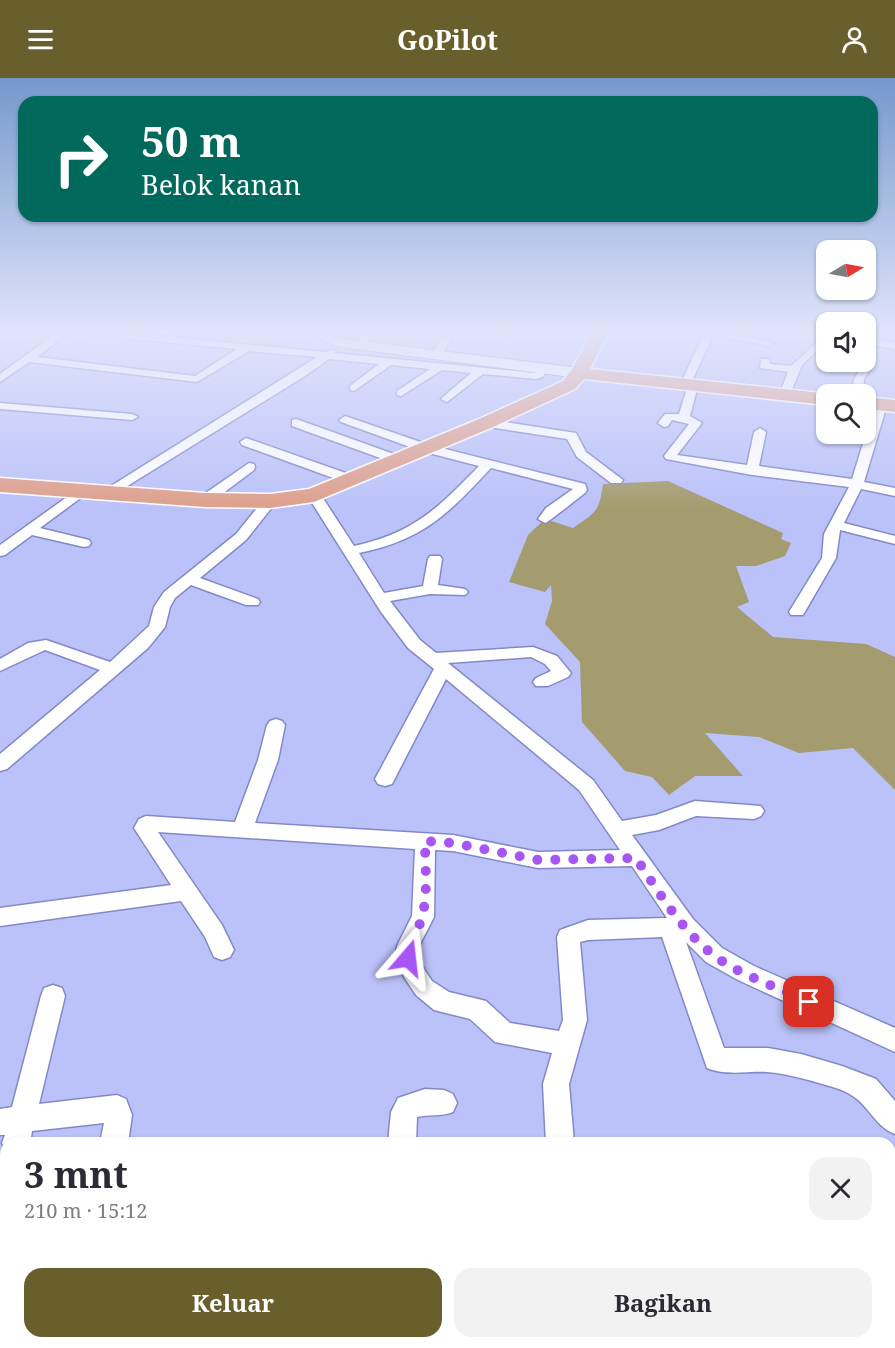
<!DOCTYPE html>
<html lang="id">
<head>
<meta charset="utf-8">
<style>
  body { margin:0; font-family:"Noto Serif",serif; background:#f2f2f3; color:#2b2b33; height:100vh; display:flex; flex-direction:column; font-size:22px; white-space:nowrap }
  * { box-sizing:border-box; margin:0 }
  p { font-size:20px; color:#7c7c81 }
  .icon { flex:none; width:33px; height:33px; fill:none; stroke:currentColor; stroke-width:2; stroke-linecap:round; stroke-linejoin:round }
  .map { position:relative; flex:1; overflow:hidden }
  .sheet { position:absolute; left:0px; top:1059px; width:896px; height:212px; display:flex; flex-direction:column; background:#fff; border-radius:18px 18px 0 0; box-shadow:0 2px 4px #0004 }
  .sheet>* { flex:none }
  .hud { position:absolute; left:18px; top:18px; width:860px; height:126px; border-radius:18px; box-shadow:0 2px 4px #0004; background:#00695c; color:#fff; overflow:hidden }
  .needle { width:39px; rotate:80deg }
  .buttons { position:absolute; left:816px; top:162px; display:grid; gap:12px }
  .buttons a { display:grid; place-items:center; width:60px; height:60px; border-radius:12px; background:#fff; box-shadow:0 2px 4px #0004; font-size:30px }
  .pin { position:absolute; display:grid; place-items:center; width:51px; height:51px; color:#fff; margin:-26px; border-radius:12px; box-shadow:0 3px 9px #0006 }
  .me { position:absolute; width:66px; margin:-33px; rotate:17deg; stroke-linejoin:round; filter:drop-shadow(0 0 4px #0008) }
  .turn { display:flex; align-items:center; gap:21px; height:126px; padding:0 24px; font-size:27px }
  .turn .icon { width:78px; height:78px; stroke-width:2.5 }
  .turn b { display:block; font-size:42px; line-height:51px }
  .round { display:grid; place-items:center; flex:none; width:63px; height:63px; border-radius:18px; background:#f2f2f3 }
  .overview { display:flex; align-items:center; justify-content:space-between; height:102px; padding:0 24px }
  h1 { font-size:36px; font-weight:700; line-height:45px }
  .cta { display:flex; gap:12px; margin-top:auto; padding:12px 24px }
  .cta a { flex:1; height:69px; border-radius:18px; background:#695f2c; color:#fff; font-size:24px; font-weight:700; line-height:69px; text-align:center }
  .cta a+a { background:#f2f2f3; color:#2b2b33 }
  header { display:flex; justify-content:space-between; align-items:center; height:78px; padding:0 24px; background:#695f2c; color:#fff; font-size:27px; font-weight:700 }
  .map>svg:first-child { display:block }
  .green { fill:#a49b6e }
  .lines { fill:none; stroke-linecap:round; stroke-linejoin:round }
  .minor-casing { stroke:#8289ca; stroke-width:3 }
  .secondary-casing { stroke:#8289ca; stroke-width:2 }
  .trunk-casing { stroke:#fff; stroke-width:3 }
  .minor { fill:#fff; fill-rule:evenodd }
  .secondary { fill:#fff; fill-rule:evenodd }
  .trunk { fill:#dea08c; fill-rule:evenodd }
  .route { stroke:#a855f7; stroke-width:10; stroke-dasharray:0 18 }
</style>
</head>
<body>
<header><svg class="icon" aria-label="menu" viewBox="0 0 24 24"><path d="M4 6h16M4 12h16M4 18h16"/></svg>GoPilot<svg class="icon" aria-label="person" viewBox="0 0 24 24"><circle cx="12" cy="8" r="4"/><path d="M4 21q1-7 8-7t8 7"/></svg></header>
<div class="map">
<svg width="895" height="1270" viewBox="0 0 895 1270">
  <rect width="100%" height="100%" fill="#bbc2f9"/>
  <!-- green -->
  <path class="green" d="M 668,403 L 783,455 L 781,461 L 791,465 L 785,478 L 756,488 L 736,488 L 749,524 L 737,529 L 773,559 L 866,566 L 895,579 L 895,712 L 853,670 L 799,675 L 759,659 L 705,655 L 743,698 L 695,698 L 669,717 L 652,699 L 625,693 L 582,644 L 580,584 L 545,546 L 552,523 L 551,507 L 545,514 L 509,504 L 528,457 L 545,441 L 573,450 C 596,434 599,434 603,406 Z"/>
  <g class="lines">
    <defs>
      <g id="minor">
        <polygon points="59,253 70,253 37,279 195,298 237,271 81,256 76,253 108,253 324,274 335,272 335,275 535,295 538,288 542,287 547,290 543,299 536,301 483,296 447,324 441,321 443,319 471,295 442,292 401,318 397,317 397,313 430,291 391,287 354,313 350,312 350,308 379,286 329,281 305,298 108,420 101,416 103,413 317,279 249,273 197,304 29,284 0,304 0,296"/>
        <polygon points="366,253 376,253 363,269 355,269 354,267"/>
        <polygon points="446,253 456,253 440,279 432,279 431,277"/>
        <polygon points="705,253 723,253 774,265 769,268 713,257 691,305 698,308 690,338 702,345 677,377 747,387 754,354 760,350 766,354 759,388 852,401 875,327 881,324 887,327 864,404 895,410 895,418 861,411 844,445 895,458 895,466 840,452 836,480 803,537 791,537 789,534 822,480 824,456 849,409 752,397 666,381 664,378 689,346 672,342 668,348 664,349 658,345 665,336 679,336 687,310 680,307"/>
        <polygon points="826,256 826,264 802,287 789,319 781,319 779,317 788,294 760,290 761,281 769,281 770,286 791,288"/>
        <polygon points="866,260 895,265 895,271 866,266"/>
        <polygon points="867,285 872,288 864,301 863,316 852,316 854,301 863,286"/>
        <polygon points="0,325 132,336 138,339 132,342 0,331"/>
        <path d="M 345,338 L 429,367 L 585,406 L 587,412 L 585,415 C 578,420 549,444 545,445 L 538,441 L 546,430 L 573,411 L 491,390 C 447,437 423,462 359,475 L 384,515 L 423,508 L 428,481 L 430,478 L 440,478 L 442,481 L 438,507 L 465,511 L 468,514 L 465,517 L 430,516 L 390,523 L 420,562 L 436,575 L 533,569 L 557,578 L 571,595 L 568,599 L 548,608 L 536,608 L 533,604 L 536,600 L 551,593 L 545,586 L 531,579 L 448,585 L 593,702 L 622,743 L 656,737 L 695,723 L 761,728 L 764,733 L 761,738 L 754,741 L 696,738 L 659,752 L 632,757 L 693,841 L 722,870 L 754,888 L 895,950 L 895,974 L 738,902 L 706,884 L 686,864 L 724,970 L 768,970 L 801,976 L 842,988 L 876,1001 L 895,1023 L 895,1056 C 870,1046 870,1022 839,1011 C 816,1004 791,996 767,994 C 747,993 726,998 707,990 L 662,859 L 588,862 L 580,864 L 587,942 L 569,1006 L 574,1065 L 546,1065 L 543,1006 L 552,975 L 495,964 L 470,941 L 434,932 L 416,917 L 404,899 L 396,880 L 397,868 L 412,838 L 415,771 L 158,754 L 222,847 L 234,872 L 230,879 L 222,882 L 214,879 L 205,859 L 181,823 L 0,848 L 0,830 L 171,807 L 134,750 L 139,741 L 146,738 L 235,744 L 258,682 L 267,647 L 270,643 L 276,641 L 282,643 L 285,647 L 278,682 L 255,745 L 453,757 L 538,774 L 620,772 L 579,712 L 446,601 L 392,706 L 385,708 L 378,706 L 375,701 L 434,591 L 408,570 L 381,534 L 307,417 L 309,414 L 319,414 L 354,468 C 414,455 438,430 479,388 L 421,373 L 341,344 L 339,342 ZM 435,772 L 453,773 L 538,790 L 632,788 L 667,840 L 588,842 L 560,852 L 557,859 L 563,942 L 559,953 L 510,945 L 486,923 L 449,914 L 432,903 L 422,888 L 419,868 L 434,839 Z"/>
        <polygon points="296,341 402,379 404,382 398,386 394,385 292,348 292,342"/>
        <polygon points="486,341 576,355 586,374 623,402 621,405 611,405 577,379 567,361 482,348 482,342"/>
        <polygon points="246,360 357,399 359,402 357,405 347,405 242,367 240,364"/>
        <polygon points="249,385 254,386 255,389 254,392 210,425 200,425 198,422 200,419"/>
        <polygon points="81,409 88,413 86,416 40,450 89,462 91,465 89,468 84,469 32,457 5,477 0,478 0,467"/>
        <polygon points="270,419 277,423 246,462 200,500 258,521 260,524 258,527 246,527 191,507 175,520 170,529 165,549 148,570 7,691 0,693 0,676 100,592 45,572 0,593 0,581 28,565 46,562 110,584 149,548 154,529 164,514 236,456 265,420"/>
        <polygon points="53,907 62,910 65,918 39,1026 117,1017 126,1021 132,1037 128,1065 100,1065 104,1045 32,1053 30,1065 6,1065 6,1074 2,1065 5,1057 0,1057 0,1031 12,1029 41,918 44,910"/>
        <path d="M 425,1011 L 444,1012 L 453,1016 L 457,1025 L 453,1034 C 441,1039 429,1036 417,1039 L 416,1065 L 388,1065 L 391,1034 L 398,1020 Z"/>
        <polygon points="6,1084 6,1154 0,1152 0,1087"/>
        <rect x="73" y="1264" width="32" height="6"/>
        <rect x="389" y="1264" width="32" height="6"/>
        <polygon points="559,1264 591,1264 592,1270 560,1270"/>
      </g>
      <polygon id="secondary" points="315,253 330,253 344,261 579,290 587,295 579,300 341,269 326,264"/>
      <g id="trunk">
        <polygon points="593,253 609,253 590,291 831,316 826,316 826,327 584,301 575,311 493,349 314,424 270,430 205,429 0,414 0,400 205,415 270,416 309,411 479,341 563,303 571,293"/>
        <polygon points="866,319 895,322 895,334 866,331"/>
      </g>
    </defs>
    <!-- minor casing -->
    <use href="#minor" class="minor-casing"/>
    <!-- secondary casing -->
    <use href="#secondary" class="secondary-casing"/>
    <!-- trunk casing -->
    <use href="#trunk" class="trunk-casing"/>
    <!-- minor -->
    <use href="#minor" class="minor"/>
    <!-- secondary -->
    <use href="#secondary" class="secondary"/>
    <!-- trunk -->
    <use href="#trunk" class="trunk"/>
  </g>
  <!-- sky -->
  <linearGradient id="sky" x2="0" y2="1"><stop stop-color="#7598cc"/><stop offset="0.59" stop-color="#e0e4fc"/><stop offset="1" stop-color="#e0e4fc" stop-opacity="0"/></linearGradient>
  <rect width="895" height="431" fill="url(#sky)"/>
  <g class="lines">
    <!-- route -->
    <path class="route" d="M 408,880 C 408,863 420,852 423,835 C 428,812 425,787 425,763 L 453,765 L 538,782 L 636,780 C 661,817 686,861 725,885 C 751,901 782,911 809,924"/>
  </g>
</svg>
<div class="buttons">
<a><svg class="needle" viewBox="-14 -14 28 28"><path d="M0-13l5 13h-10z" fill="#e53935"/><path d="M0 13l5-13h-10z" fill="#7c7c81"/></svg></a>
<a><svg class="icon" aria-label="sound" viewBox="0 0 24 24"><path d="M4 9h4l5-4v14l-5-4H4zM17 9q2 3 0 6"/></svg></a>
<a><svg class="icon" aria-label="search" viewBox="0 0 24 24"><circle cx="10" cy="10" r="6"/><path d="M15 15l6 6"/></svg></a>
</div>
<div class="pin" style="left:809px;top:924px;background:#d93025"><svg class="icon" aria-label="arrive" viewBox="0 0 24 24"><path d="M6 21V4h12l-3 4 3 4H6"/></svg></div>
<svg class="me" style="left:408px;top:880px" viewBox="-20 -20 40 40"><path d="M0-17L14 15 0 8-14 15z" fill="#a855f7" stroke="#fff" stroke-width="4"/></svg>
<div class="hud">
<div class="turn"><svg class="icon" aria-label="right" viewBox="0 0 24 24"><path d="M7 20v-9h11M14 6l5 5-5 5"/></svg><div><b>50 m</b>Belok kanan</div></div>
</div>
<section class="sheet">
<div class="overview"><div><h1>3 mnt</h1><p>210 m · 15:12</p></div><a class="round"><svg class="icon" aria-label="close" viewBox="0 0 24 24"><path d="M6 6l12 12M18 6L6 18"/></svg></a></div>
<div class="cta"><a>Keluar</a><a>Bagikan</a></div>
</section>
</div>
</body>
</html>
